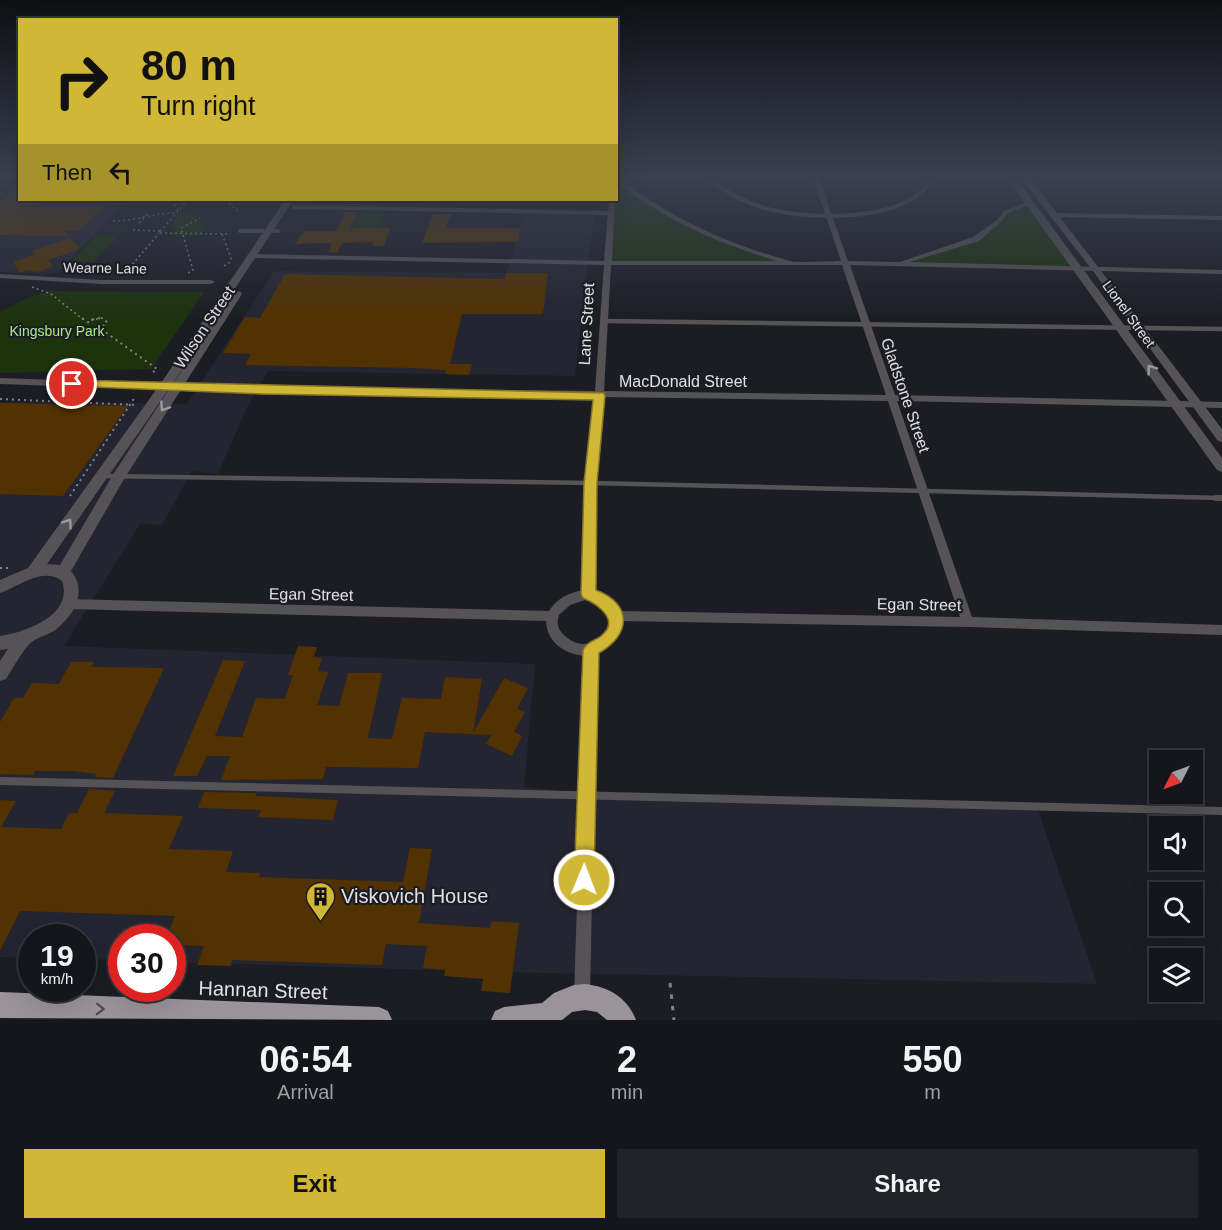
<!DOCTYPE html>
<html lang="en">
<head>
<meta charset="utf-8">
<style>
  body { margin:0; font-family:Helvetica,sans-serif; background:#222328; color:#f1f3f6; height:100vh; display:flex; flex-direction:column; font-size:22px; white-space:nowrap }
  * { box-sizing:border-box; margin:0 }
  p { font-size:20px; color:#9d9fa3 }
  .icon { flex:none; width:33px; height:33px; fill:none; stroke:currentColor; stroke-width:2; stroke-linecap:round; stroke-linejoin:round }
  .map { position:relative; height:1020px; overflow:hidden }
  .side { display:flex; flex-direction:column; background:#15161b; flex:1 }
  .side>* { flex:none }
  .hud { position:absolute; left:18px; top:18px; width:600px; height:183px; border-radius:0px; box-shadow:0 6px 24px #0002,0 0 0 2px #34353a; background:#d0b736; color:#111; overflow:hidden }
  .needle { width:39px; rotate:228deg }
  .buttons { position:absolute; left:1149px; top:750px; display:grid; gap:12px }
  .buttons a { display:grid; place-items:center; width:54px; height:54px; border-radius:0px; background:#15161b; box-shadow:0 6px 24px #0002,0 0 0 2px #34353a; font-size:30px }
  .speed { position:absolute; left:18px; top:924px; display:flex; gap:12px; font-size:30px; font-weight:700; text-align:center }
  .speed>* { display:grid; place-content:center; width:78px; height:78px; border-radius:50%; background:#15161b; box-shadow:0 6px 24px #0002,0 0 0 2px #34353a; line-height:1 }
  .speed small { font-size:15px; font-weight:400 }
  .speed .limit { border:9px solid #d22; background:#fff; color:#111 }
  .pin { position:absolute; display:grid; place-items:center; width:51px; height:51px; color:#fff; margin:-26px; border:3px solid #fff; border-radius:50%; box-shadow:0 2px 6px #0007 }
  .me { position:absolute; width:66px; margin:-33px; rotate:1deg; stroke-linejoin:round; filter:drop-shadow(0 0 4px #0008) }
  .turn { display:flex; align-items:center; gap:21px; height:126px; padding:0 24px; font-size:27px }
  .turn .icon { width:78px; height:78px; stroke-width:2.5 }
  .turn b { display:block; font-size:42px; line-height:51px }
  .then { display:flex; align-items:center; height:57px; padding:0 24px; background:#0003; gap:12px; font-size:22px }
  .eta { display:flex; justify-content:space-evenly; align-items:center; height:102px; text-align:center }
  .eta b { font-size:36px; font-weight:600; line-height:42px }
  .button { display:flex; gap:12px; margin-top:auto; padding:12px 24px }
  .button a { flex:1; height:69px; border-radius:0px; background:#d0b736; color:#111; font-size:24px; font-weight:600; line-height:69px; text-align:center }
  .button a+a { background:#222328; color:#f1f3f6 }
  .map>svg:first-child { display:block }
  .built { fill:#242531 }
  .green { fill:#1c330c }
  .building { fill:#523201 }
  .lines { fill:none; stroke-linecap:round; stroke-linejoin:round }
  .path-far2 { stroke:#828288; stroke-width:1.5; stroke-dasharray:2 3; stroke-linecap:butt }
  .path-far1 { stroke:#828288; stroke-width:2; stroke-dasharray:2 4; stroke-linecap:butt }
  .path { stroke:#828288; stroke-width:3; stroke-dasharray:4.5 7; stroke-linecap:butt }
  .service-far3 { stroke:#565356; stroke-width:4 }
  .service-far2 { stroke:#565356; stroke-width:4.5 }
  .service-far1 { stroke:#565356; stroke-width:6 }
  .service { stroke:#565356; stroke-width:8 }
  .minor { fill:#565356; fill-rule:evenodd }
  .tertiary { fill:#565356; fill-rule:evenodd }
  .trunk { fill:#9a949a; fill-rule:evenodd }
  .oneway { stroke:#9b9a9e }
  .oneway2 { stroke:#4e4d53 }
  .route { fill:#d0b736; stroke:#877723; stroke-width:1.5 }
  .labels { text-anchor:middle; stroke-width:4.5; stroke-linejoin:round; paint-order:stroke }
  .far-street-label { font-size:14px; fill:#e0e0e5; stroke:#1c1d24 }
  .far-park-label { font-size:14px; fill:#a9eb81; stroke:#1c1d24 }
  .street-label { font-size:16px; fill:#e0e0e5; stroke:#1c1d24 }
  .near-poi-label { font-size:20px; fill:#e0e0e5; stroke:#1c1d24; text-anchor:start }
  .near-street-label { font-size:20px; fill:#e0e0e5; stroke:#1c1d24 }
</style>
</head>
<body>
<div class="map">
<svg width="1222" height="1020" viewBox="0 0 1222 1020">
  <rect width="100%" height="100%" fill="#1c1d24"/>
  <!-- built -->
  <g class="built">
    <polygon points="19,185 20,200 128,200 57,273 0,272 0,201"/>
    <polygon points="525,213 594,215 575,376 268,371 246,409 218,474 192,471 162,525 140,524 64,646 535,664 524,787 611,796 1037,807 1097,984 501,972 173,962 172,938 122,938 121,960 83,959 82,938 32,938 31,958 0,957 0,402 187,404 274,271 506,273"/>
  </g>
  <!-- green -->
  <g class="green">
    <path d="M 617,179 C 676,228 725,243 798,264 L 607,263 L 613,200 L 616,200 Z"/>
    <polygon points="1029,203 1077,270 895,264 976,239 1006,212"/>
    <polygon points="359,211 384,211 371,243 357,244 363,228 352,227"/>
    <polygon points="180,213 193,214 205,227 198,236 171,236 177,227 170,227"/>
    <polygon points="97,235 118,236 94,261 72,261"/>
    <polygon points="51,291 204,292 151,369 0,373 0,312 27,298"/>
  </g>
  <!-- building -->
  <g class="building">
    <polygon points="20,186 20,200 45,200 39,205 105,205 79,231 64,231 69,236 0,235 0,203"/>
    <polygon points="345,212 358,212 350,228 390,228 384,246 372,246 373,242 342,243 337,253 328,252 332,243 295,244 304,231 334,231 338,228"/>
    <polygon points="433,214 451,214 446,228 520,228 518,242 422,243"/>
    <polygon points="70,238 80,249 48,260 54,266 37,272 28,270 20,273 13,262 35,254 32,251"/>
    <polygon points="506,273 548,273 543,314 462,314 450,364 472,364 469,375 445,374 446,370 415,368 245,365 251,354 223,353 245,317 260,318 285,274 505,279"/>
    <polygon points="0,403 128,406 63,496 0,494"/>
    <polygon points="298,646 317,647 314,657 322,658 318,671 328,672 317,705 339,706 348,673 382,673 368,738 392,739 402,698 441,699 445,677 482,679 473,733 504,678 528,688 517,709 525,712 514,732 522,736 512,756 486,744 491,735 425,732 418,768 326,767 323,779 221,780 230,756 207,756 197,776 173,776 223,660 245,661 215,736 242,737 256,698 285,699 293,675 288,675"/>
    <polygon points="71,662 94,662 91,667 164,668 113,778 95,777 96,774 73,771 35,771 33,775 0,774 0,722 14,698 23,698 32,683 59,684"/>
    <polygon points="89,789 115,791 104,813 183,816 169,849 233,851 226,872 260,873 259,877 403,882 410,848 432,849 419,923 490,928 492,921 519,923 510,993 481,991 483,979 444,976 445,970 423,968 427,946 386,944 382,965 232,960 231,966 197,965 204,946 172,945 172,938 166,938 175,916 20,911 0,951 0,800 16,801 1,827 61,829 69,813 77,813"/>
    <polygon points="204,792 256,793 256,796 338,800 333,820 258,817 261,810 198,808"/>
  </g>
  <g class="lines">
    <!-- path-far2 -->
    <g class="path-far2">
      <polyline points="188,200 159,233 229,234"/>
      <polyline points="225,200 238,211"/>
      <polyline points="135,201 177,202 175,205 178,211"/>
      <polyline points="186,201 220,200"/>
      <path d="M 113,221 C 135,221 154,213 175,213"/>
      <polyline points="139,223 149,212"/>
      <polyline points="133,230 161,231"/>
      <polyline points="222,234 232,261"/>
      <polyline points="224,266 232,261"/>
      <polyline points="126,272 159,233"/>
      <polyline points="188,273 193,270 181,228 200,218"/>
      <polyline points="32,287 51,294 84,320"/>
      <polyline points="91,320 102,318 104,320"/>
    </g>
    <!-- path-far1 -->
    <g class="path-far1">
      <polyline points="82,318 87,322"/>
      <path d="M 100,318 L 90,320 L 83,328 C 92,333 101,330 107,322 L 102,318"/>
      <polyline points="101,329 157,369 152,373"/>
      <polyline points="0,399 137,405"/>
      <polyline points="70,496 135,397"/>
      <polyline points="0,568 9,568"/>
    </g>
    <!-- path -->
    <polyline class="path" points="670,983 674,1020"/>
    <!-- service-far3 -->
    <g class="service-far3">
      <path d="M 706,178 C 725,191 745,203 768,209 C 812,220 908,223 933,178"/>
      <polyline points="294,207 611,213"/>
      <polyline points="1053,215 1222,218"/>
      <polyline points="240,231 278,231"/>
    </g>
    <!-- service-far2 -->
    <g class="service-far2">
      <polyline points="605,321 1222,329"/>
      <polyline points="102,476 591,483 1222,498"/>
    </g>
    <!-- service-far1 -->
    <polyline class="service-far1" points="1216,498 1222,498"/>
    <!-- service -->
    <polyline class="service" points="0,781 1222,811"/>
    <!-- minor -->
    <g class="minor">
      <path d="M 616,178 L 619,178 C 670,218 728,244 790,261 C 799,263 829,261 841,261 L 813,178 L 819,178 L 848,261 L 900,262 L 973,237 L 997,220 L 1004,211 L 1029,201 L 1032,203 L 1031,204 L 1008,213 L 1001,222 L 979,241 L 910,262 L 1222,270 L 1222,274 L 850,265 L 895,395 L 1222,402 L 1222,408 L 897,401 L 972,617 L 1222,625 L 1222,635 L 968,627 L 621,621 C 620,635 609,647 597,652 L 590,996 L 588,1002 L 582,1004 L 576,1002 L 574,996 L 585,656 C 565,654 547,643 546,621 L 68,609 L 64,608 L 62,604 L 64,600 L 68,599 L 549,611 C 557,598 569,593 583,590 L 586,483 L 594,397 L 263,393 L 0,384 L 0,378 L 263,387 L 595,391 L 604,265 L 251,258 L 247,256 L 251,254 L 604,261 L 609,200 L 615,200 L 612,261 L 777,261 C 716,242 668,222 616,182 ZM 611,265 L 842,265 L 886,395 L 604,391 ZM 603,397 L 888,401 L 960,617 L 620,611 L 611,599 L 595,591 L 596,483 ZM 588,599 C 592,601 598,603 601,605 C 623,621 593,661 565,636 C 558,630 556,624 559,615 L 570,605 Z"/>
      <polygon points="0,274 101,280 211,280 215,282 211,284 101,284 0,278"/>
    </g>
    <!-- tertiary -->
    <g class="tertiary">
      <polygon points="1007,178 1016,178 1222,458 1222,472 1217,470"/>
      <polygon points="1021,178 1030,178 1222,429 1222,442 1218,441 1093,271"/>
      <path d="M 285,200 L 293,200 L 169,389 L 47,564 L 60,565 L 114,473 L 232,294 L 237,291 L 241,292 L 242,294 L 124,479 L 71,571 C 89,592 72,618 54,631 C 47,635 39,637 33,641 C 24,647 12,670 6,679 L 0,681 L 0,661 L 8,649 L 0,650 L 0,636 C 26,632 74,615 62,581 C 43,566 18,587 0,593 L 0,580 L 28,568 L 161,383 Z"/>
    </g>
    <!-- trunk -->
    <g class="trunk">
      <path d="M 585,984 C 609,987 627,997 636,1020 L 607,1020 L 597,1012 L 585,1010 L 572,1012 L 562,1020 L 491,1020 L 495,1011 L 504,1007 L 542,1003 L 554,993 L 574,985 Z"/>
      <polygon points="0,992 379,1007 388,1011 392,1020 0,1018"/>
    </g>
  </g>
  <!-- one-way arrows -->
  <defs><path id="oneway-chevron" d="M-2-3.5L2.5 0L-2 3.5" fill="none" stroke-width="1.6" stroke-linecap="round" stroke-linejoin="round" transform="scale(1.5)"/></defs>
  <g class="oneway">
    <use href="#oneway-chevron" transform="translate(1151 369) rotate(-126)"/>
    <use href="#oneway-chevron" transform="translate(164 407) rotate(124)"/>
    <use href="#oneway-chevron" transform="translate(68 523) rotate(-55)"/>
  </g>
  <use class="oneway2" href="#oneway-chevron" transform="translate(100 1009) rotate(2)"/>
  <!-- sky -->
  <linearGradient id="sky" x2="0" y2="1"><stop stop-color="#0f1014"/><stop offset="0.55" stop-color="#3a4050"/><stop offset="1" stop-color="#3a4050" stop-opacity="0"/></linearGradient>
  <rect width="1222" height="321" fill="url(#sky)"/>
  <!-- route -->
  <path class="route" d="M 72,380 L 604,393 L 605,396 L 597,483 L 596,590 C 633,604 631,635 599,653 L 594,880 L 591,887 L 584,890 L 577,887 L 574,880 L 583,650 C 587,641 595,641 601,636 C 621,620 597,604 583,598 L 581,594 L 584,483 L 593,400 L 263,394 L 68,386 L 66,384 Z"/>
  <!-- icons -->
  <defs>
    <symbol id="building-pin" viewBox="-11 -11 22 30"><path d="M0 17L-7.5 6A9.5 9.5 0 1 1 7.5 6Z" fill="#d0b736" stroke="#1c1d24"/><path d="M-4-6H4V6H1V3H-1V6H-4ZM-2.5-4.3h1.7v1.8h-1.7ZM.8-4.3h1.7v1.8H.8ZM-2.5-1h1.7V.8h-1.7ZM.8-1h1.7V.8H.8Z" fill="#111"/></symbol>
  </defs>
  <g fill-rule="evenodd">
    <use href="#building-pin" x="304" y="880" width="33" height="45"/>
  </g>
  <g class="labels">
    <!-- far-street labels -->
    <g class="far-street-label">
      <text transform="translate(105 268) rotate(1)" y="5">Wearne Lane</text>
      <text transform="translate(1129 314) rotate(54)" y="5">Lionel Street</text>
    </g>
    <!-- far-park labels -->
    <g class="far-park-label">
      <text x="57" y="336">Kingsbury Park</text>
    </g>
    <!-- street labels -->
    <g class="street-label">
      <text transform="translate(586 324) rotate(-87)" y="6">Lane Street</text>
      <text transform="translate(204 327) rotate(-56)" y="6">Wilson Street</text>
      <text x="683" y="387">MacDonald Street</text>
      <text transform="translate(906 395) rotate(71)" y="6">Gladstone Street</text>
      <text transform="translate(311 594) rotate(1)" y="6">Egan Street</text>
      <text transform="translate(919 604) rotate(1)" y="6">Egan Street</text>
    </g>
    <!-- near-poi labels -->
    <g class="near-poi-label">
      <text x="341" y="903">Viskovich House</text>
    </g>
    <!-- near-street labels -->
    <g class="near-street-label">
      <text transform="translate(263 990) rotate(2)" y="7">Hannan Street</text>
    </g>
  </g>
</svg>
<div class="buttons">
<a><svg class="needle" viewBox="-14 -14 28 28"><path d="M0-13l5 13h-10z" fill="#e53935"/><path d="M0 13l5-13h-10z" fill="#9d9fa3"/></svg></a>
<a><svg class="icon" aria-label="sound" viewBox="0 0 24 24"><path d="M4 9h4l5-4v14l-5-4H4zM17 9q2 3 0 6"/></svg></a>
<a><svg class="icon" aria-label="search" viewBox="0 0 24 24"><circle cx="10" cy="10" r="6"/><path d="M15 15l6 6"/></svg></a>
<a><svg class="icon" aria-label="layers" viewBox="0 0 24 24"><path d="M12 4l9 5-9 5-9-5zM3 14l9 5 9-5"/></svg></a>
</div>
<div class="speed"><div>19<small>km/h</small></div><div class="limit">30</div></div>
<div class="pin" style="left:72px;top:384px;background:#d93025"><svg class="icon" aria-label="arrive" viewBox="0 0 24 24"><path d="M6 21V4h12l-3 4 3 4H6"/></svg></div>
<svg class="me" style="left:584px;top:880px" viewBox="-20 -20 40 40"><circle r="17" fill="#d0b736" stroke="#fff" stroke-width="3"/><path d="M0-11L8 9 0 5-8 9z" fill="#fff"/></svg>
<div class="hud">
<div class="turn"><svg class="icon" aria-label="right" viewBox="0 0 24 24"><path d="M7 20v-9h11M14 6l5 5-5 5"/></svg><div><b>80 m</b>Turn right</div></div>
<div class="then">Then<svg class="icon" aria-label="left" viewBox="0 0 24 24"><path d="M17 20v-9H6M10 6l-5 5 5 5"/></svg></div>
</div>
</div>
<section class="side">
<div class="eta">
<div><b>06:54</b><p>Arrival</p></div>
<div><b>2</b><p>min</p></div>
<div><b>550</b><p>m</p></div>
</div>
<div class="button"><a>Exit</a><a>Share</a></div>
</section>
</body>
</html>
